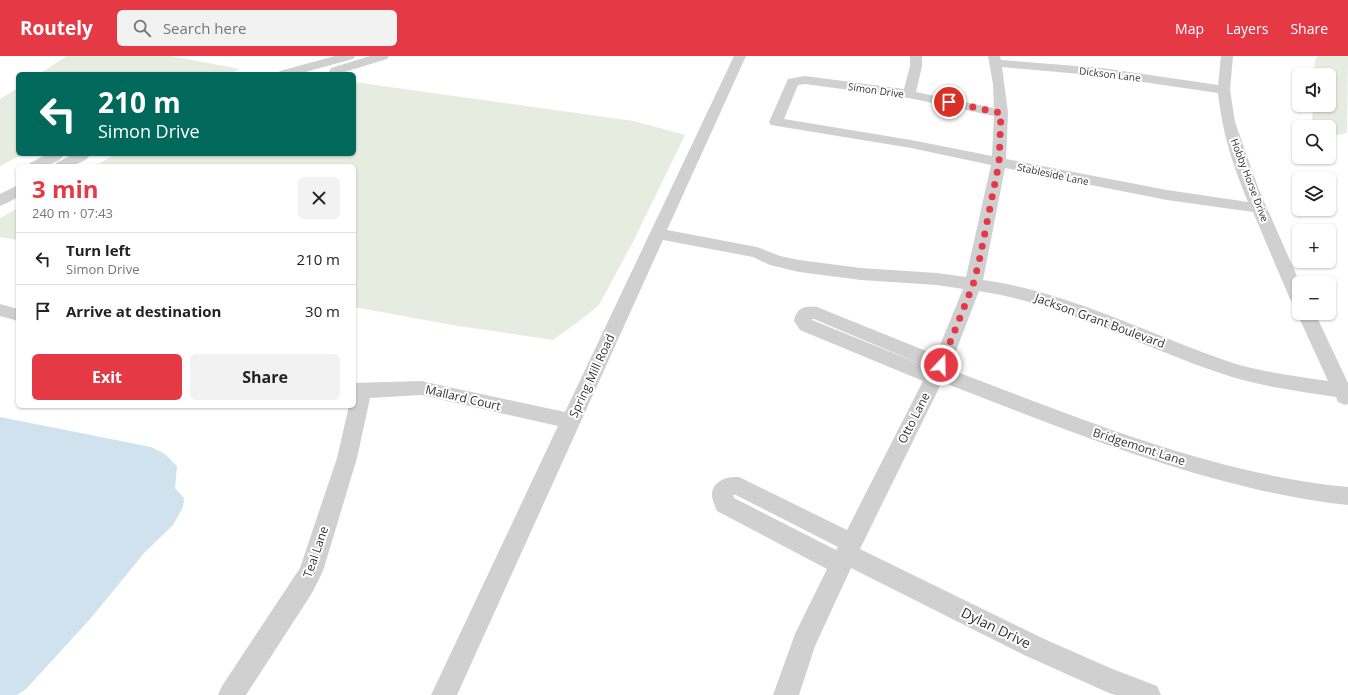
<!DOCTYPE html>
<html lang="en">
<head>
<meta charset="utf-8">
<style>
  body { margin:0; font-family:"Open Sans",sans-serif; background:#f2f2f2; color:#222; height:100vh; display:flex; flex-direction:column; font-size:15px; white-space:nowrap }
  * { box-sizing:border-box; margin:0 }
  p { font-size:13px; color:#767676 }
  .icon { flex:none; width:22px; height:22px; fill:none; stroke:currentColor; stroke-width:2; stroke-linecap:round; stroke-linejoin:round }
  .map { position:relative; flex:1; overflow:hidden }
  .details { position:absolute; left:16px; top:108px; width:340px; height:244px; display:flex; flex-direction:column; background:#fff; border-radius:6px; box-shadow:0 1px 3px #0004 }
  .details>* { flex:none }
  .guide { position:absolute; left:16px; top:16px; width:340px; height:84px; border-radius:6px; box-shadow:0 1px 3px #0004; background:#00695c; color:#fff; overflow:hidden }
  .tools { position:absolute; left:1292px; top:12px; display:grid; gap:8px }
  .tools a { display:grid; place-items:center; width:44px; height:44px; border-radius:6px; background:#fff; box-shadow:0 1px 3px #0004; font-size:20px }
  .pin { position:absolute; display:grid; place-items:center; width:34px; height:34px; color:#fff; margin:-17px; border:2px solid #fff; border-radius:50%; box-shadow:0 1px 4px #0007 }
  .me { position:absolute; width:44px; margin:-22px; rotate:21deg; stroke-linejoin:round; filter:drop-shadow(0 0 3px #0008) }
  .turn { display:flex; align-items:center; gap:14px; height:84px; padding:0 16px; font-size:18px }
  .turn .icon { width:52px; height:52px; stroke-width:2.5 }
  .turn b { display:block; font-size:28px; line-height:34px }
  .round { display:grid; place-items:center; flex:none; width:42px; height:42px; border-radius:6px; background:#f2f2f2 }
  .head { display:flex; align-items:center; justify-content:space-between; height:68px; padding:0 16px }
  h1 { font-size:24px; font-weight:700; line-height:30px; color:#e63946 }
  .action { display:flex; gap:8px; margin-top:auto; padding:8px 16px }
  .action a { flex:1; height:46px; border-radius:6px; background:#e63946; color:#fff; font-size:16px; font-weight:700; line-height:46px; text-align:center }
  .action a+a { background:#f2f2f2; color:#222 }
  ul { padding:0; list-style:none }
  li { display:flex; align-items:center; gap:12px; height:52px; padding:0 16px; border-top:1px solid #e0e0e0 }
  li div { flex:1 }
  li b { display:block; font-size:15px }
  li em { font-style:normal }
  header { display:flex; align-items:center; gap:24px; box-sizing:border-box; height:56px; padding:0 20px; background:#e63946; color:#fff }
  header strong { font-size:19px }
  nav { display:flex; gap:22px; margin-inline-start:auto; font-size:14px }
  .search { width:280px; height:36px; background:#f2f2f2; display:flex; align-items:center; gap:10px; box-sizing:border-box; padding:0 14px; border-radius:6px; color:#767676; font-size:15px }
  .map>svg:first-child { display:block }
  .green { fill:#e6ecdf }
  .water { fill:#cfe2ee }
  .lines { fill:none; stroke-linecap:round; stroke-linejoin:round }
  .minor { fill:#d0d0d0; fill-rule:evenodd }
  .route { stroke:#e63946; stroke-width:7; stroke-dasharray:0 12.6 }
  .labels { text-anchor:middle; stroke-width:4; stroke-linejoin:round; paint-order:stroke }
  .far-street-label { font-size:10px; fill:#333; stroke:#fff }
  .street-label { font-size:12px; fill:#333; stroke:#fff }
  .near-street-label { font-size:14px; fill:#333; stroke:#fff }
</style>
</head>
<body>
<header>
<strong>Routely</strong>
<div class="search"><svg class="icon" aria-label="search" viewBox="0 0 24 24"><circle cx="10" cy="10" r="6"/><path d="M15 15l6 6"/></svg>Search here</div>
<nav><a>Map</a><a>Layers</a><a>Share</a></nav>
</header>
<div class="map">
<svg width="1348" height="639" viewBox="0 0 1348 639">
  <rect width="100%" height="100%" fill="#fff"/>
  <!-- green -->
  <g class="green">
    <polygon points="67,0 170,0 240,13 230,18 39,18"/>
    <polygon points="1318,0 1348,0 1347,77 1329,80 1329,71 1319,71 1312,64 1313,49 1329,49 1329,19 1314,19 1315,4"/>
    <polygon points="354,26 634,65 685,79 633,186 599,249 582,263 553,284 452,269 354,251 354,110 94,110 116,98 354,98"/>
    <polygon points="18,32 18,98 23,98 0,110 0,43"/>
    <polygon points="18,152 18,184 0,181 0,162"/>
  </g>
  <!-- water -->
  <polygon class="water" points="0,361 151,391 165,398 177,410 175,432 184,442 183,451 173,469 145,496 91,562 26,633 17,639 0,639"/>
  <g class="lines">
    <!-- minor -->
    <g class="minor">
      <polygon points="335,0 355,0 353,3 298,18 278,18 280,15"/>
      <polygon points="370,0 389,0 387,3 338,18 331,18 329,15 331,12"/>
      <path d="M 734,0 L 746,0 L 667,174 L 757,191 L 780,200 L 799,204 L 861,212 L 937,217 L 966,221 L 991,109 L 911,92 L 771,69 L 769,66 L 788,23 L 805,20 L 904,33 L 910,10 L 910,0 L 922,0 L 922,10 L 916,36 L 994,52 L 993,28 L 988,0 L 1000,0 L 1001,4 L 1102,12 L 1218,29 L 1221,0 L 1233,0 L 1230,34 L 1235,66 L 1259,134 L 1300,227 L 1299,227 L 1299,249 L 1293,247 L 1290,243 L 1253,156 L 1167,144 L 1005,112 L 983,224 C 1069,236 1146,277 1227,305 C 1259,316 1295,320 1328,325 L 1297,257 L 1299,254 L 1299,257 L 1315,257 L 1348,327 L 1348,348 L 1345,349 L 1338,346 L 1336,341 C 1297,335 1257,330 1220,317 C 1139,290 1064,248 979,235 L 949,313 C 1076,361 1211,418 1348,431 L 1348,449 C 1317,446 1286,440 1255,433 C 1147,408 1045,366 942,326 L 860,493 L 1042,582 L 1110,612 L 1157,630 L 1161,639 L 1115,639 L 1109,637 L 1024,599 L 851,512 L 815,590 L 799,639 L 773,639 L 795,578 L 827,513 L 717,455 C 715,450 712,444 712,439 C 712,425 727,420 739,421 L 847,474 L 923,325 L 800,274 L 794,265 C 796,252 805,249 817,251 L 936,299 L 963,233 L 937,229 L 861,224 L 799,216 L 770,209 L 753,201 L 663,184 L 457,639 L 431,639 L 558,370 L 421,339 L 370,342 L 357,402 L 323,515 L 312,537 L 246,639 L 218,639 L 222,630 L 300,512 L 337,402 L 349,350 L 354,350 L 354,327 L 421,325 L 565,356 ZM 1002,11 L 1102,20 L 1218,37 C 1222,76 1233,110 1248,146 L 1167,134 L 1006,103 L 1008,57 ZM 805,28 L 909,42 L 994,60 L 992,100 L 911,84 L 784,63 L 798,29 ZM 812,263 L 814,263 L 930,312 L 812,264 ZM 733,439 L 736,439 L 838,491 L 836,494 L 734,442 Z"/>
      <path d="M 47,98 L 65,98 C 57,110 41,110 28,110 L 30,107 Z"/>
      <path d="M 73,98 L 91,98 C 83,110 67,110 54,110 L 56,107 Z"/>
      <polygon points="18,129 18,141 5,148 0,150 0,138"/>
      <polygon points="0,248 18,253 18,265 0,260"/>
    </g>
  </g>
  <g class="lines">
    <!-- route -->
    <polyline class="route" points="941,309 973,229 979,206 999,107 1001,57 949,46"/>
  </g>
  <g class="labels">
    <!-- far-street labels -->
    <g class="far-street-label">
      <text transform="translate(1110 18) rotate(7)" y="4">Dickson Lane</text>
      <text transform="translate(876 34) rotate(8)" y="4">Simon Drive</text>
      <text transform="translate(1053 118) rotate(12)" y="4">Stableside Lane</text>
      <text transform="translate(1250 124) rotate(69)" y="4">Hobby Horse Drive</text>
    </g>
    <!-- street labels -->
    <g class="street-label">
      <text transform="translate(1100 265) rotate(20)" y="4">Jackson Grant Boulevard</text>
      <text transform="translate(592 320) rotate(-65)" y="4">Spring Mill Road</text>
      <text transform="translate(463 342) rotate(13)" y="4">Mallard Court</text>
      <text transform="translate(914 362) rotate(-63)" y="4">Otto Lane</text>
      <text transform="translate(1139 391) rotate(18)" y="4">Bridgemont Lane</text>
      <text transform="translate(316 496) rotate(-71)" y="4">Teal Lane</text>
    </g>
    <!-- near-street labels -->
    <g class="near-street-label">
      <text transform="translate(996 572) rotate(26)" y="5">Dylan Drive</text>
    </g>
  </g>
</svg>
<div class="tools">
<a><svg class="icon" aria-label="sound" viewBox="0 0 24 24"><path d="M4 9h4l5-4v14l-5-4H4zM17 9q2 3 0 6"/></svg></a>
<a><svg class="icon" aria-label="search" viewBox="0 0 24 24"><circle cx="10" cy="10" r="6"/><path d="M15 15l6 6"/></svg></a>
<a><svg class="icon" aria-label="layers" viewBox="0 0 24 24"><path d="M12 4l9 5-9 5-9-5zM3 14l9 5 9-5"/></svg></a>
<a>+</a>
<a>−</a>
</div>
<div class="pin" style="left:949px;top:46px;background:#d93025"><svg class="icon" aria-label="arrive" viewBox="0 0 24 24"><path d="M6 21V4h12l-3 4 3 4H6"/></svg></div>
<svg class="me" style="left:941px;top:309px" viewBox="-20 -20 40 40"><circle r="17" fill="#e63946" stroke="#fff" stroke-width="3"/><path d="M0-11L8 9 0 5-8 9z" fill="#fff"/></svg>
<div class="guide">
<div class="turn"><svg class="icon" aria-label="left" viewBox="0 0 24 24"><path d="M17 20v-9H6M10 6l-5 5 5 5"/></svg><div><b>210 m</b>Simon Drive</div></div>
</div>
<section class="details">
<div class="head"><div><h1>3 min</h1><p>240 m · 07:43</p></div><a class="round"><svg class="icon" aria-label="close" viewBox="0 0 24 24"><path d="M6 6l12 12M18 6L6 18"/></svg></a></div>
<ul>
<li><svg class="icon" aria-label="left" viewBox="0 0 24 24"><path d="M17 20v-9H6M10 6l-5 5 5 5"/></svg><div><b>Turn left</b><p>Simon Drive</p></div><em>210 m</em></li>
<li><svg class="icon" aria-label="arrive" viewBox="0 0 24 24"><path d="M6 21V4h12l-3 4 3 4H6"/></svg><div><b>Arrive at destination</b></div><em>30 m</em></li>
</ul>
<div class="action"><a>Exit</a><a>Share</a></div>
</section>
</div>
</body>
</html>
